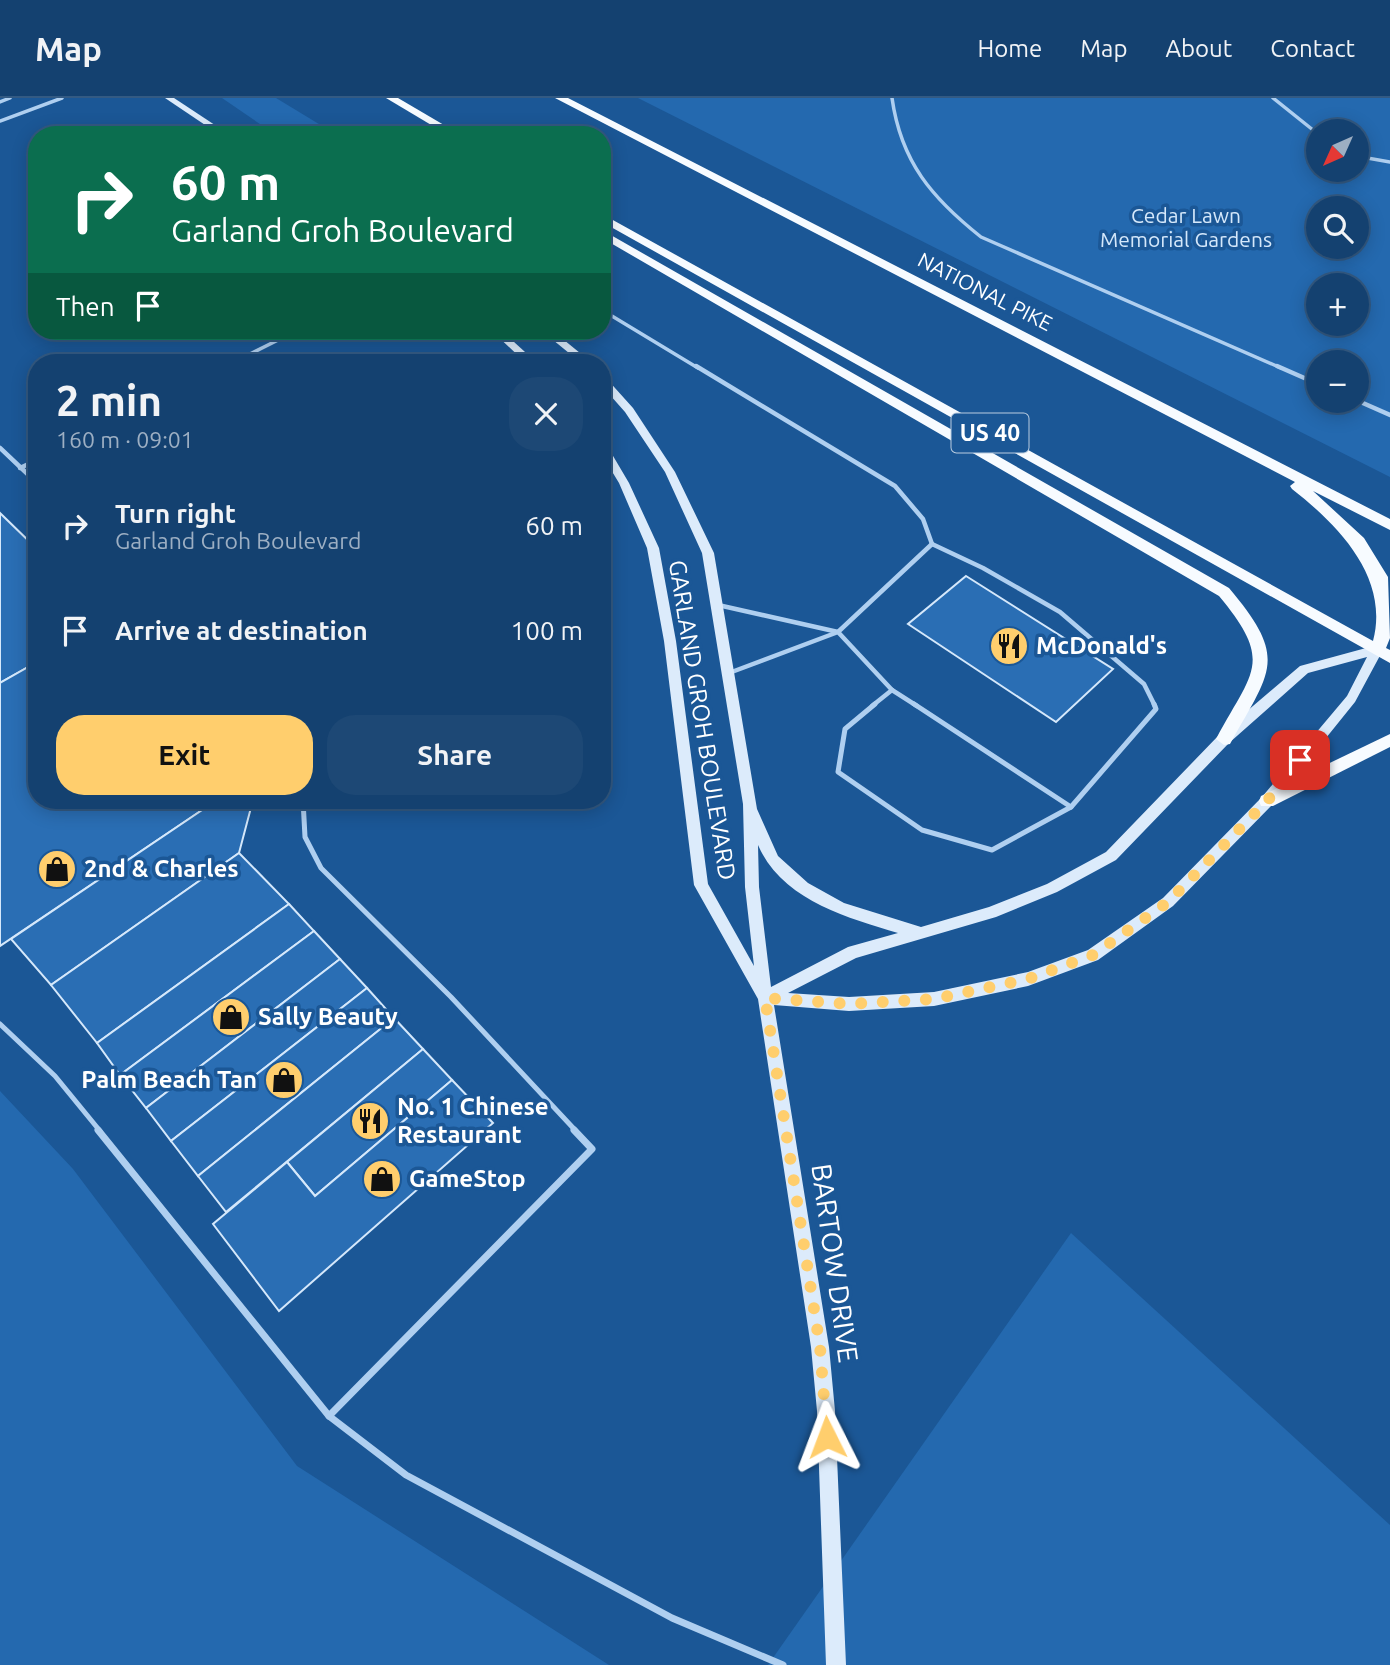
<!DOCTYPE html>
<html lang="en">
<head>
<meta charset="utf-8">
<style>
  body { margin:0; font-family:Ubuntu,sans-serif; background:#1d4875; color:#f1f3f6; height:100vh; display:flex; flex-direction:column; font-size:26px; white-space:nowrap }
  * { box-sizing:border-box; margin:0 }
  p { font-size:23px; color:#9dafc3 }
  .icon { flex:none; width:38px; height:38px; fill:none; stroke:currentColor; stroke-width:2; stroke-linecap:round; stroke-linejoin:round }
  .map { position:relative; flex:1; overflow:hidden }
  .drawer { position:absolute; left:28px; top:256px; width:583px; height:455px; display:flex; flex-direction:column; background:#144170; border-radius:28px; box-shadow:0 4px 18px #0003,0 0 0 2px #335a83 }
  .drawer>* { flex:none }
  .banner { position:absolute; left:28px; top:28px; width:583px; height:214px; border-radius:28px; box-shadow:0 4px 18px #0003,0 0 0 2px #335a83; background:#0b6e4f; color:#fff; overflow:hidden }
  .needle { width:46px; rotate:225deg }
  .fabs { position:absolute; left:1306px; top:21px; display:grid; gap:14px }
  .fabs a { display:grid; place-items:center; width:63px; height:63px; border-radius:50%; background:#144170; box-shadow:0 4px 18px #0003,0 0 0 2px #335a83; font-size:35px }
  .pin { position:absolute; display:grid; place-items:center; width:60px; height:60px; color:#fff; margin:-30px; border-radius:14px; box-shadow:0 4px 10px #0006 }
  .me { position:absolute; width:77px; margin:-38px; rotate:357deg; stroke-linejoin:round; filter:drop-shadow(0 0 5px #0008) }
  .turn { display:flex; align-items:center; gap:24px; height:147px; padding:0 28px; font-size:32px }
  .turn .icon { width:91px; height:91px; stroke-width:2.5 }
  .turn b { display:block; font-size:49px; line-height:60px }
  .then { display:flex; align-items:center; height:66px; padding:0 28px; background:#0003; gap:14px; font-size:26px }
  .round { display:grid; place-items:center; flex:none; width:74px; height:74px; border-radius:28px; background:#1d4875 }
  .summary { display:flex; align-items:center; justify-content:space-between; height:119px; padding:0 28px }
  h1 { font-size:42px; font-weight:600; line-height:52px }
  .button { display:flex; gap:14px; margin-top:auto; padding:14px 28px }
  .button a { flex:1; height:80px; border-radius:28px; background:#ffce6d; color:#111; font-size:28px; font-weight:600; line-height:80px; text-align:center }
  .button a+a { background:#1d4875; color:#f1f3f6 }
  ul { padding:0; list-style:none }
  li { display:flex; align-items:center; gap:21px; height:105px; padding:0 28px }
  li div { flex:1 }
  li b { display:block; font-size:26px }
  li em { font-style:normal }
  header { display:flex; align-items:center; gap:42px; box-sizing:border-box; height:98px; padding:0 35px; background:#144170; border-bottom:2px solid #335a83 }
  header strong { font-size:33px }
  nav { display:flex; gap:38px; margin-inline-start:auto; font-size:24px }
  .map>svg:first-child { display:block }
  .green { fill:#2469af; fill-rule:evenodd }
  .building { fill:#2a6eb4; stroke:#d5e8fb; stroke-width:2 }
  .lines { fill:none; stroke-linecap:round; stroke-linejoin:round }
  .lane-far3 { stroke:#afcff0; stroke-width:3.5 }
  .lane-far2 { stroke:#afcff0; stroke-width:4.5 }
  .lane-far1 { stroke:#afcff0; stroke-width:5 }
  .lane { stroke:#afcff0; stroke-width:7 }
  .secondary { fill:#dcebfb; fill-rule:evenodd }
  .primary { fill:#f7fbff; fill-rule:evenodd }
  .route { stroke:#ffce6d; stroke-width:12; stroke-dasharray:0 21.6 }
  .labels { text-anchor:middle; stroke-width:7; stroke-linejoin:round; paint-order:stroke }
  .far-park-label { font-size:21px; fill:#d5e8fb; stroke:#1b5796 }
  .far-street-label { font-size:21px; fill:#fff; stroke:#1b5796 }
  .shield { fill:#1b5796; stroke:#bbcde0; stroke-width:2 }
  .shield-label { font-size:23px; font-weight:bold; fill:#fff }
  .poi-label { font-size:24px; font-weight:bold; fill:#fff; stroke:#1b5796; text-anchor:start }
  .street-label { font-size:24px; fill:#fff; stroke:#1b5796 }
  .near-street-label { font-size:28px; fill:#fff; stroke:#1b5796 }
</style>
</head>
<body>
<header>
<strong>Map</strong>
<nav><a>Home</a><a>Map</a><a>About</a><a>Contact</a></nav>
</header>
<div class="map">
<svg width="1390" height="1567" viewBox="0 0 1390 1567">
  <rect width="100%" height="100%" fill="#1b5796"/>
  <!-- green -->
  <g class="green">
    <polygon points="222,0 276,0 337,37 276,37"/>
    <path d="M 638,0 L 1390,0 L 1390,379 L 640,1 ZM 1318,33 L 1356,33 L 1356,72 L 1318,72 ZM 1318,110 L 1356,110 L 1356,149 L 1318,149 ZM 1318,187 L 1356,187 L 1356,226 L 1318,226 ZM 1318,264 L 1356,264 L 1356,303 L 1318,303 Z"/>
    <polygon points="0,993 73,1071 297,1368 609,1567 0,1567"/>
    <polygon points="1071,1135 1390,1427 1390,1567 768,1567"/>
  </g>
  <!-- building -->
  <g class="building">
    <polygon points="0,415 37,451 37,564 0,585"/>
    <polygon points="966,478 1113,571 1056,624 908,526"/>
    <polygon points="37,564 37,702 217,702 0,848 0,585"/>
    <polygon points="217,702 253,702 239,755 51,887 11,841"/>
    <polygon points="239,755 289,806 97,945 51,887"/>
    <polygon points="289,806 314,833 120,977 97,945"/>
    <polygon points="314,833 340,861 146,1010 120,977"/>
    <polygon points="340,861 367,890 171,1043 146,1010"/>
    <polygon points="367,890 394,920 198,1078 171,1043"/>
    <polygon points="394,920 423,951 226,1114 198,1078"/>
    <polygon points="423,951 452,982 315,1098 287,1064"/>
    <polygon points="452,982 493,1025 279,1213 213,1126 287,1064 315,1098"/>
  </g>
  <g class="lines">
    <!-- lane-far3 -->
    <g class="lane-far3">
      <path d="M 892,0 C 901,64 932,100 981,139 L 1281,270"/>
      <polyline points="1273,0 1318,36"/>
      <polyline points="0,4 10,0"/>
      <polyline points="0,23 62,0"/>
      <polyline points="1356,58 1390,64"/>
      <polyline points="602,212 698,270"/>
      <polyline points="234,264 296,233"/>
    </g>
    <!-- lane-far2 -->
    <g class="lane-far2">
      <polyline points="696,268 895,388 923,421 932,446"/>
      <polyline points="1277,268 1318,286"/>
      <polyline points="1356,302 1390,317"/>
      <polyline points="0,350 37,385"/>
      <polyline points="20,370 37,362"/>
      <polyline points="932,446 983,470 1060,514 1144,586 1155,608"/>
      <polyline points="718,507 838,534 892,592 917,608"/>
      <polyline points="729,575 838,534 932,446"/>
      <polyline points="872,608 892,592"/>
    </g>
    <!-- lane-far1 -->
    <g class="lane-far1">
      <polyline points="875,606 845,631 838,674 922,732 992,752 1071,709 1156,611 1154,606"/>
      <polyline points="914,606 1071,709"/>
      <polyline points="303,702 305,739 321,770 451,899 576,1033"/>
      <polyline points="0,926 55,978 100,1033"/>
    </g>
    <!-- lane -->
    <g class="lane">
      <polyline points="98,1032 329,1318"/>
      <polyline points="574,1032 592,1051 329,1318 406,1377 672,1520 783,1567"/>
    </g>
    <!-- secondary -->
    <g class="secondary">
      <polygon points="165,0 174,0 230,37 220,37"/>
      <polygon points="492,233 502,233 536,264 525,264"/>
      <polygon points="542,233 553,233 591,264 580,264"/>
      <path d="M 602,279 L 606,280 L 633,310 L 675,374 L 714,455 L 757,711 L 778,758 L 808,785 L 844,805 L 921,829 L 989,809 L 1047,786 L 1106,754 L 1219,637 L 1300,568 L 1377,547 L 1383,552 L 1355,604 L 1272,707 L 1173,808 L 1098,862 L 1028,888 L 934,908 L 849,913 L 774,907 L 829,1249 L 835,1313 L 846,1567 L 826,1567 L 817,1313 L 811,1249 L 758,901 L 694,787 L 664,543 L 647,450 L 619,385 L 602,357 L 602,345 L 606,346 L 629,385 L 659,450 L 676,543 L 708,786 L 754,868 L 745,789 L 743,706 L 702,455 L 665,374 L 625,314 L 602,288 ZM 1367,559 L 1347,598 L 1262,699 L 1163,800 L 1088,852 L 1028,874 L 934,894 L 849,899 L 788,895 L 856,860 L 996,819 L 1057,794 L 1116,762 L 1229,645 L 1308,575 ZM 758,747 C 782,802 846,819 898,835 L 848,849 L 771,889 L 759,789 Z"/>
    </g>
    <!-- primary -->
    <g class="primary">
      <polygon points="386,0 398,0 461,37 448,37"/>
      <path d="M 555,0 L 568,0 L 1390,421 L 1390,432 L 1313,393 L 1364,440 L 1388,479 L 1390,540 L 1386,550 L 1390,552 L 1390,565 L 602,124 L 602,116 L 1373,543 C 1390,479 1337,426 1292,391 L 1290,388 L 1295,384 Z"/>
      <path d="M 602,132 L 1229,490 C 1289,561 1271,572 1230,646 L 1224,647 L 1216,641 C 1252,573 1275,565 1219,498 L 602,140 Z"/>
      <polygon points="1390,636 1390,649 1273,708 1261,708 1259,703 1261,698"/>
    </g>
  </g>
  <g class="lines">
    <!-- route -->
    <polyline class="route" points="827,1339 820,1249 765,900 849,906 934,901 1028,881 1093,857 1168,804 1267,703 1300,662"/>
  </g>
  <!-- icons -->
  <defs>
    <symbol id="restaurant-disc" viewBox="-11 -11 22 22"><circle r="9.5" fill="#ffce6d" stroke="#1b5796"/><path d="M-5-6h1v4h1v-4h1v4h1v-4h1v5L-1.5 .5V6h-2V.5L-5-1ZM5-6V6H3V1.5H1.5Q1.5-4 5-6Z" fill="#111"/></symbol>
    <symbol id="shop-disc" viewBox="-11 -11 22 22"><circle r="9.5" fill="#ffce6d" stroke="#1b5796"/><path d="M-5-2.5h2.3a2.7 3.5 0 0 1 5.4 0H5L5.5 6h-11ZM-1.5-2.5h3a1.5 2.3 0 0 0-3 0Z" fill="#111"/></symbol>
  </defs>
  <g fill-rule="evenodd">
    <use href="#restaurant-disc" x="987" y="526" width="44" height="44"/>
    <use href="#shop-disc" x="35" y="749" width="44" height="44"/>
    <use href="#shop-disc" x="209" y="897" width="44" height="44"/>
    <use href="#shop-disc" x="262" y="960" width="44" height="44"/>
    <use href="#restaurant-disc" x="348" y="1001" width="44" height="44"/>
    <use href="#shop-disc" x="360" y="1059" width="44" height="44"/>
  </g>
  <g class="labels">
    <!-- far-park labels -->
    <g class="far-park-label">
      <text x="1186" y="125">Cedar Lawn<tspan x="1186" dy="24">Memorial Gardens</tspan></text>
    </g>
    <!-- far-street labels -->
    <g class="far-street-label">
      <text transform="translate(985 194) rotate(27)" y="7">NATIONAL PIKE</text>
    </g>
    <!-- shield labels -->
    <rect class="shield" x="951.5" y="315.5" width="77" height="39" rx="5"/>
    <g class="shield-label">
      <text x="990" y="343">US 40</text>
    </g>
    <!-- poi labels -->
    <g class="poi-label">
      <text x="1036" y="556">McDonald's</text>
      <text x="84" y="779">2nd &amp; Charles</text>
      <text x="258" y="927">Sally Beauty</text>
      <text x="257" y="990" text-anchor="end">Palm Beach Tan</text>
      <text x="397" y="1017">No. 1 Chinese<tspan x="397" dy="28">Restaurant</tspan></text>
      <text x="409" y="1089">GameStop</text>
    </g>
    <!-- street labels -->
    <g class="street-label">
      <text transform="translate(702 622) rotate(81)" y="8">GARLAND GROH BOULEVARD</text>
    </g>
    <!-- near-street labels -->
    <g class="near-street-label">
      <text transform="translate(835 1165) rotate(82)" y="10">BARTOW DRIVE</text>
    </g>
  </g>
</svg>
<div class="fabs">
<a><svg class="needle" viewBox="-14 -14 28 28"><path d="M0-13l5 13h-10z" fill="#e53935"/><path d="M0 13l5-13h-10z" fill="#9dafc3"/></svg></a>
<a><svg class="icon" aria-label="search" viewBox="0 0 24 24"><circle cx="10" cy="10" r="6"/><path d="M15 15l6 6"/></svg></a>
<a>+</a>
<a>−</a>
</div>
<div class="pin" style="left:1300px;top:662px;background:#d93025"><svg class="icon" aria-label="arrive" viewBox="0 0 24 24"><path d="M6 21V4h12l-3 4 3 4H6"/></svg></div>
<svg class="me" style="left:827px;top:1339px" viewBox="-20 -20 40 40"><path d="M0-17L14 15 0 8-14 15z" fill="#ffce6d" stroke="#fff" stroke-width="4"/></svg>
<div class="banner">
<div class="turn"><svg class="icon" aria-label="right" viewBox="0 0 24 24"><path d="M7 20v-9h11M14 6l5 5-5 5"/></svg><div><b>60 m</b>Garland Groh Boulevard</div></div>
<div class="then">Then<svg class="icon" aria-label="arrive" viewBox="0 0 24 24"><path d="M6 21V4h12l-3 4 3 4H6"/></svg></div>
</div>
<section class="drawer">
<div class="summary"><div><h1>2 min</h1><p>160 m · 09:01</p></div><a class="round"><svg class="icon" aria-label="close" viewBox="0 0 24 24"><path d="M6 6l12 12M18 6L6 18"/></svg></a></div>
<ul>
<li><svg class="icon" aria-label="right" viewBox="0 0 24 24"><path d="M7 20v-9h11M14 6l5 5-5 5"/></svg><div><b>Turn right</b><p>Garland Groh Boulevard</p></div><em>60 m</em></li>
<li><svg class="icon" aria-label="arrive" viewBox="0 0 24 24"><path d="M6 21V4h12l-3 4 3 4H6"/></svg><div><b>Arrive at destination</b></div><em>100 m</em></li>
</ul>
<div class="button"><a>Exit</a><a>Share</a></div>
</section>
</div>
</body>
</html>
